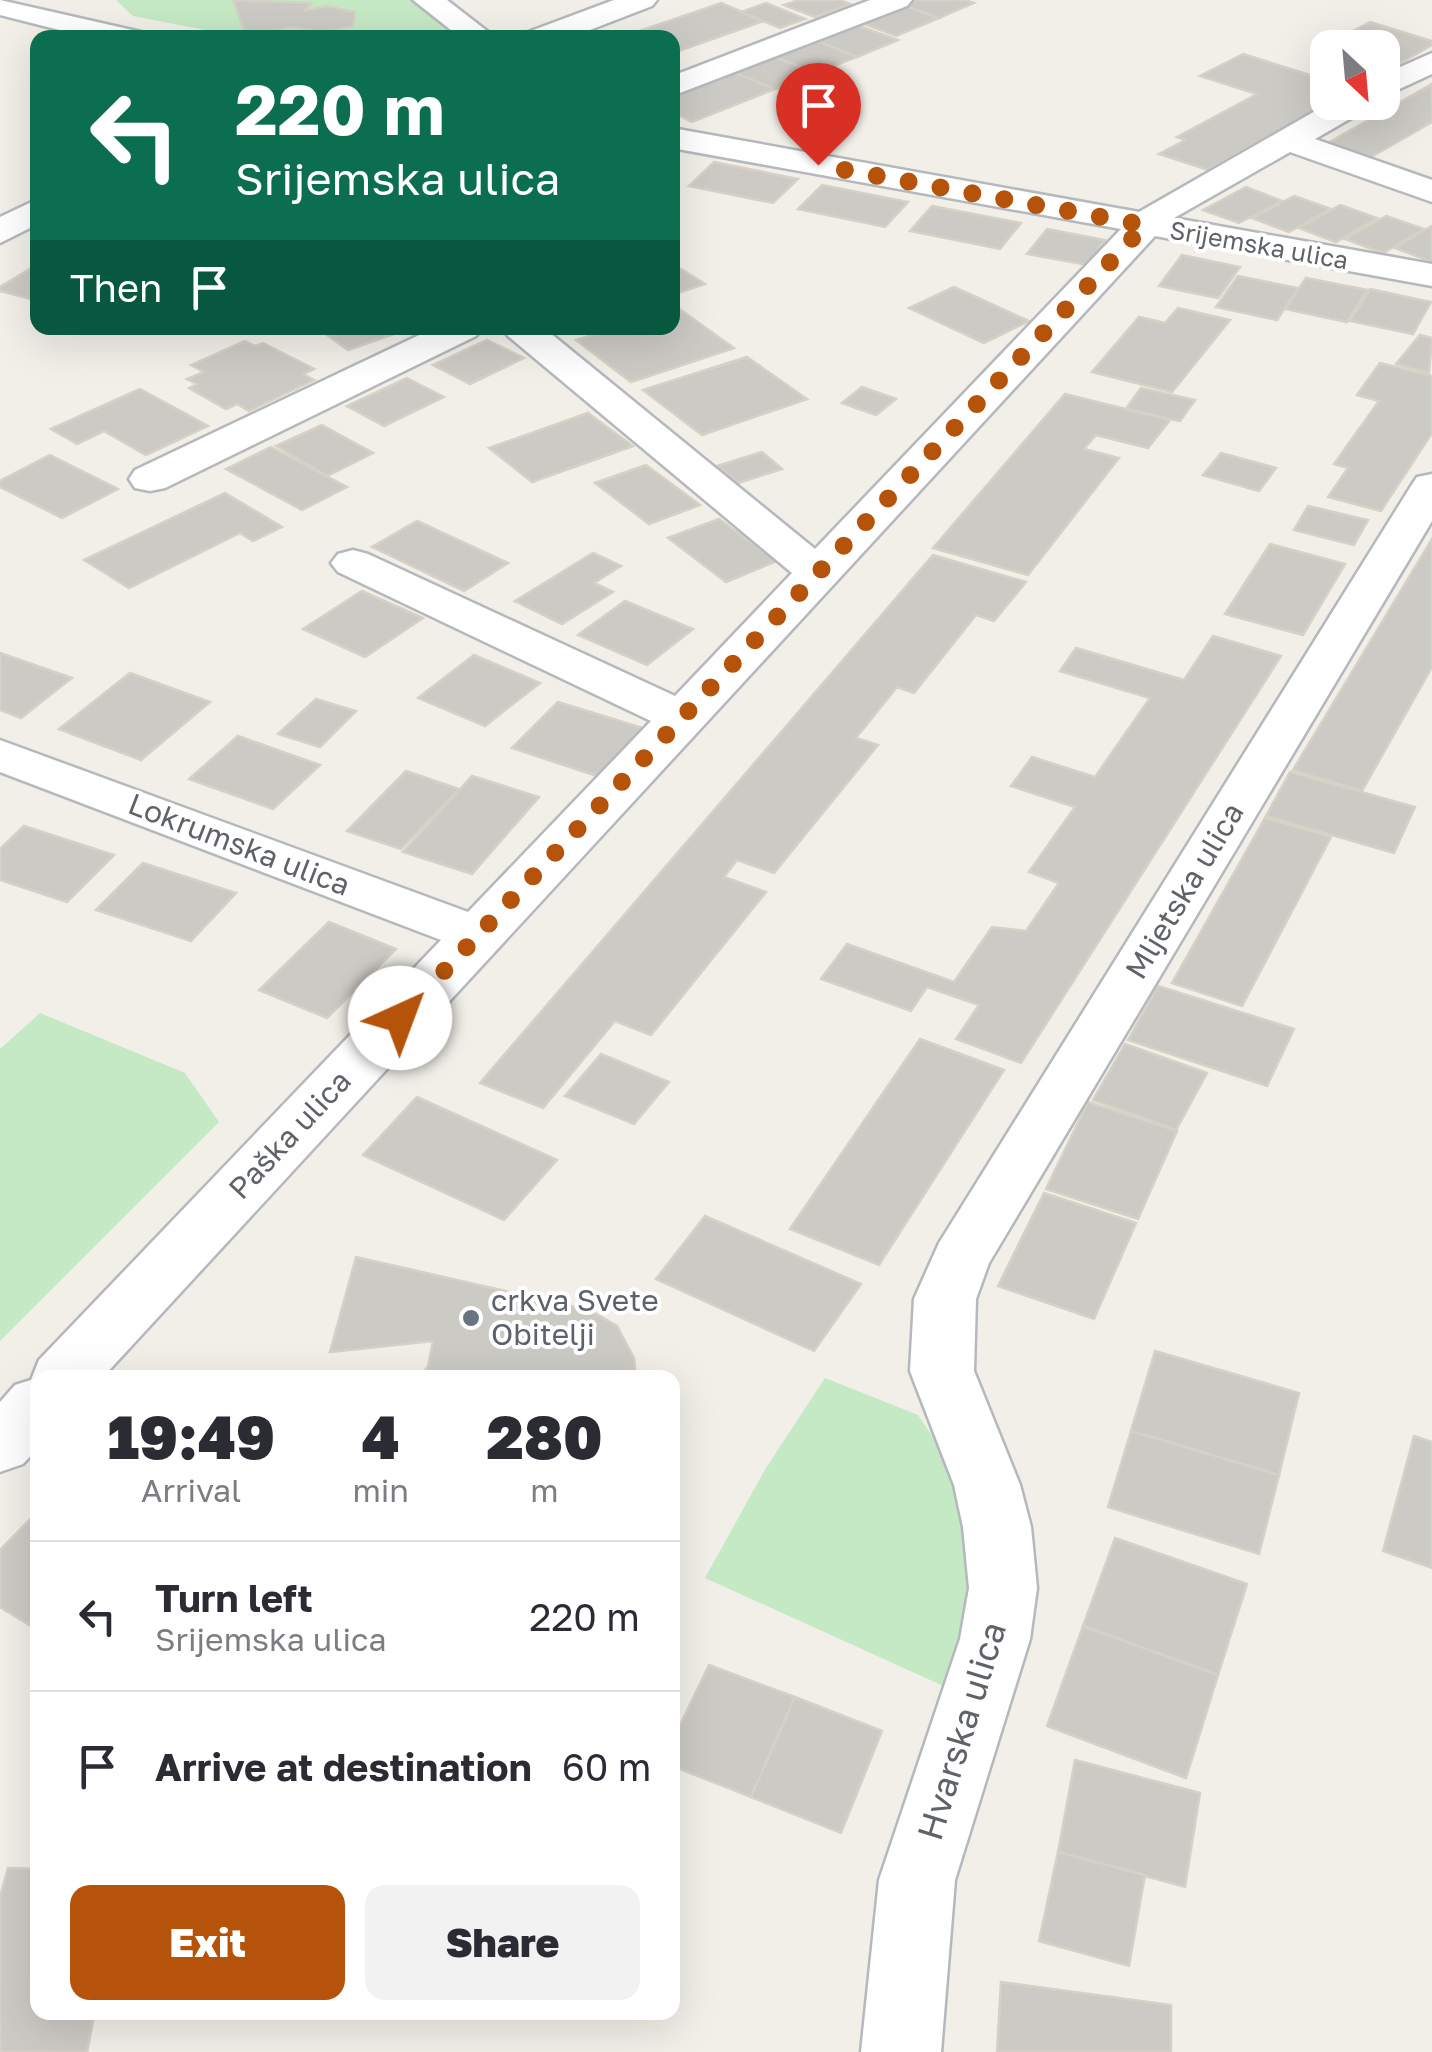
<!DOCTYPE html>
<html lang="en">
<head>
<meta charset="utf-8">
<style>
  body { margin:0; font-family:"Golos Text",sans-serif; background:#f2f2f3; color:#2b2b33; height:100vh; display:flex; flex-direction:column; font-size:38px; white-space:nowrap }
  * { box-sizing:border-box; margin:0 }
  p { font-size:32px; color:#7c7c81 }
  .icon { flex:none; width:55px; height:55px; fill:none; stroke:currentColor; stroke-width:2; stroke-linecap:round; stroke-linejoin:round }
  .map { position:relative; flex:1; overflow:hidden }
  .side { position:absolute; left:30px; top:1370px; width:650px; height:650px; display:flex; flex-direction:column; background:#fff; border-radius:20px; box-shadow:0 10px 40px #0002 }
  .side>* { flex:none }
  .guide { position:absolute; left:30px; top:30px; width:650px; height:305px; border-radius:20px; box-shadow:0 10px 40px #0002; background:#0b6e4f; color:#fff; overflow:hidden }
  .needle { width:65px; rotate:154deg }
  .fabs { position:absolute; left:1310px; top:30px; display:grid; gap:20px }
  .fabs a { display:grid; place-items:center; width:90px; height:90px; border-radius:20px; background:#fff; box-shadow:0 10px 40px #0002; font-size:50px }
  .pin { position:absolute; display:grid; place-items:center; width:85px; height:85px; color:#fff; margin:-102px -42px; border-radius:50% 50% 50% 0; rotate:-45deg; box-shadow:0 0 10px #0007 }
  .pin .icon { rotate:45deg }
  .me { position:absolute; width:110px; margin:-55px; rotate:43deg; stroke-linejoin:round; filter:drop-shadow(0 0 8px #0008) }
  .turn { display:flex; align-items:center; gap:35px; height:210px; padding:0 40px; font-size:45px }
  .turn .icon { width:130px; height:130px; stroke-width:2.5 }
  .turn b { display:block; font-size:70px; line-height:85px }
  .then { display:flex; align-items:center; height:95px; padding:0 40px; background:#0003; gap:20px; font-size:38px }
  .eta { display:flex; justify-content:space-evenly; align-items:center; height:170px; text-align:center }
  .eta b { font-size:60px; font-weight:800; line-height:70px }
  .cta { display:flex; gap:20px; margin-top:auto; padding:20px 40px }
  .cta a { flex:1; height:115px; border-radius:20px; background:#b45309; color:#fff; font-size:40px; font-weight:800; line-height:115px; text-align:center }
  .cta a+a { background:#f2f2f3; color:#2b2b33 }
  ul { padding:0; list-style:none }
  li { display:flex; align-items:center; gap:30px; height:150px; padding:0 40px; border-top:2px solid #e1e1e2 }
  li div { flex:1 }
  li b { display:block; font-size:38px }
  li em { font-style:normal }
  .map>svg:first-child { display:block }
  .green { fill:#c5e8c5 }
  .building { fill:#cccac5; stroke:#d6d1c6; stroke-width:2.5 }
  .lines { fill:none; stroke-linecap:round; stroke-linejoin:round }
  .street-casing { stroke:#b5b8bc; stroke-width:5 }
  .street { fill:#fff; fill-rule:evenodd }
  .route { stroke:#b45309; stroke-width:18; stroke-dasharray:0 32.4 }
  .worship-dot { fill:#6b7280; stroke:#fff; stroke-width:4 }
  .labels { text-anchor:middle; stroke-width:8; stroke-linejoin:round; paint-order:stroke }
  .far-street-label { font-size:25px; fill:#5f6368; stroke:#fff }
  .street-label { font-size:30px; fill:#5f6368; stroke:#fff }
  .worship-label { font-size:30px; fill:#5b616d; stroke:#fff; text-anchor:start }
  .near-street-label { font-size:35px; fill:#5f6368; stroke:#fff }
</style>
</head>
<body>
<div class="map">
<svg width="1432" height="2052" viewBox="0 0 1432 2052">
  <rect width="100%" height="100%" fill="#f1efe8"/>
  <!-- green -->
  <g class="green">
    <polygon points="116,0 414,0 470,37 241,37 133,16"/>
    <polygon points="40,1013 185,1073 219,1122 0,1341 0,1049"/>
    <polygon points="825,1378 918,1415 965,1484 980,1553 950,1689 705,1578 766,1468"/>
  </g>
  <!-- building -->
  <g class="building">
    <polygon points="233,0 311,3 305,11 326,6 355,12 353,26 323,32 292,27 260,34 244,30"/>
    <polygon points="799,0 840,0 850,4 815,17 784,5"/>
    <polygon points="905,0 965,0 974,3 939,18 897,3"/>
    <polygon points="721,3 764,21 673,53 672,38 631,34"/>
    <polygon points="766,3 805,19 780,28 741,12"/>
    <polygon points="897,3 939,18 896,36 854,20"/>
    <polygon points="1370,22 1432,41 1432,45 1382,73 1382,48 1361,48 1365,45 1340,38"/>
    <polygon points="851,23 898,40 857,57 810,38"/>
    <polygon points="810,38 857,57 815,73 768,54"/>
    <polygon points="768,54 815,73 775,89 728,70"/>
    <polygon points="1243,54 1310,75 1328,65 1330,102 1208,170 1159,154 1185,140 1177,137 1257,94 1200,76"/>
    <polygon points="728,70 775,89 692,122 678,115 672,117 672,91"/>
    <polygon points="1432,84 1432,122 1371,157 1328,143"/>
    <polygon points="714,162 798,179 773,203 689,186"/>
    <polygon points="822,185 908,202 885,227 798,209"/>
    <polygon points="1246,187 1282,201 1239,223 1203,210"/>
    <polygon points="1294,196 1331,209 1289,232 1252,218"/>
    <polygon points="1340,205 1377,218 1336,242 1299,228"/>
    <polygon points="932,206 1021,223 1000,249 910,231"/>
    <polygon points="1386,216 1424,229 1383,253 1345,239"/>
    <polygon points="1432,226 1432,262 1395,248"/>
    <polygon points="1047,229 1105,240 1087,265 1027,254"/>
    <polygon points="1182,255 1240,267 1218,298 1159,286"/>
    <polygon points="38,264 38,301 0,291 0,287"/>
    <polygon points="681,269 705,284 672,295 672,271"/>
    <polygon points="1238,276 1298,288 1277,320 1216,307"/>
    <polygon points="1306,278 1367,290 1347,322 1285,309"/>
    <polygon points="954,287 1029,321 984,343 909,308"/>
    <polygon points="1370,289 1431,302 1413,334 1350,321"/>
    <polygon points="678,308 734,348 631,382 576,340 616,328 672,328 672,310"/>
    <polygon points="1178,308 1230,320 1172,392 1092,372 1139,317 1165,323"/>
    <polygon points="350,328 428,328 414,332 408,329 348,350 327,335"/>
    <polygon points="1420,335 1432,338 1429,373 1396,364"/>
    <polygon points="487,340 524,358 470,384 433,365"/>
    <polygon points="245,341 255,346 263,343 314,369 303,374 314,380 249,411 237,404 226,409 189,388 197,384 187,379 204,372 191,365"/>
    <polygon points="747,357 807,399 702,435 643,390"/>
    <polygon points="1380,363 1432,376 1432,433 1381,511 1328,497 1348,468 1334,464 1379,401 1357,395"/>
    <polygon points="407,378 444,397 384,426 347,406"/>
    <polygon points="862,387 896,399 876,415 842,403"/>
    <polygon points="1141,388 1195,400 1180,421 1126,409"/>
    <polygon points="140,389 208,426 146,455 104,431 77,444 51,429"/>
    <polygon points="1065,394 1170,420 1148,448 1096,435 1084,449 1119,458 1028,575 933,548"/>
    <polygon points="588,413 633,446 532,482 489,448"/>
    <polygon points="322,425 373,453 327,476 276,446"/>
    <polygon points="271,447 347,487 302,510 226,469"/>
    <polygon points="762,452 782,469 738,483 717,466"/>
    <polygon points="1221,453 1276,468 1259,491 1203,475"/>
    <polygon points="50,455 118,489 62,518 0,487 0,481"/>
    <polygon points="646,465 700,505 649,524 595,483"/>
    <polygon points="225,493 282,527 253,541 240,533 129,588 84,560"/>
    <polygon points="1308,506 1368,520 1354,545 1294,530"/>
    <polygon points="719,519 777,561 726,582 668,538"/>
    <polygon points="417,521 508,563 464,591 372,547"/>
    <polygon points="1432,539 1432,667 1362,791 1293,770"/>
    <polygon points="1270,544 1345,564 1303,635 1225,614"/>
    <polygon points="593,553 621,566 594,583 613,592 562,624 515,601"/>
    <polygon points="933,555 1026,582 994,621 976,615 914,693 897,687 856,738 878,745 774,873 737,860 724,877 766,892 651,1035 615,1021 543,1108 480,1083"/>
    <polygon points="362,591 423,618 365,657 303,629"/>
    <polygon points="625,601 693,629 647,665 578,635"/>
    <polygon points="1213,636 1281,656 1021,1063 956,1039 979,1005 927,987 911,1011 821,979 847,944 954,982 992,927 1026,931 1059,883 1029,872 1075,807 1011,786 1032,757 1095,777 1150,698 1060,671 1076,648 1184,680"/>
    <polygon points="0,653 72,678 21,718 0,710"/>
    <polygon points="474,655 540,683 485,726 418,698"/>
    <polygon points="130,673 210,702 141,760 59,729"/>
    <polygon points="316,699 356,711 320,747 278,734"/>
    <polygon points="558,702 652,731 609,780 512,748"/>
    <polygon points="238,736 320,765 273,809 189,779"/>
    <polygon points="406,771 459,789 401,849 347,831"/>
    <polygon points="1290,772 1415,807 1394,853 1266,816"/>
    <polygon points="472,776 539,797 472,874 403,852"/>
    <polygon points="1265,818 1331,837 1242,1006 1172,983"/>
    <polygon points="24,826 114,855 67,902 0,880 0,849"/>
    <polygon points="143,863 236,893 191,941 96,910"/>
    <polygon points="329,922 396,949 327,1018 259,990"/>
    <polygon points="1158,986 1294,1029 1267,1086 1128,1040"/>
    <polygon points="920,1039 1004,1070 879,1265 790,1229"/>
    <polygon points="1125,1044 1207,1073 1176,1130 1093,1100"/>
    <polygon points="601,1054 669,1082 634,1124 565,1096"/>
    <polygon points="417,1097 557,1160 504,1220 363,1155"/>
    <polygon points="1088,1102 1177,1131 1138,1219 1046,1189"/>
    <polygon points="1044,1193 1136,1223 1094,1319 998,1286"/>
    <polygon points="705,1216 861,1284 814,1351 656,1279"/>
    <polygon points="356,1257 589,1310 617,1326 634,1358 636,1378 420,1378 428,1366 433,1341 330,1352"/>
    <polygon points="1155,1351 1299,1393 1279,1475 1131,1431"/>
    <polygon points="1131,1431 1279,1475 1259,1554 1108,1507"/>
    <polygon points="1414,1436 1432,1442 1432,1568 1383,1551"/>
    <polygon points="38,1511 38,1616 29,1625 0,1607 0,1550"/>
    <polygon points="1115,1538 1247,1584 1218,1675 1083,1626"/>
    <polygon points="1083,1626 1218,1675 1186,1778 1047,1726"/>
    <polygon points="709,1665 795,1697 751,1797 672,1766 672,1742"/>
    <polygon points="795,1697 882,1731 841,1833 751,1797"/>
    <polygon points="1075,1760 1200,1793 1185,1887 1058,1852"/>
    <polygon points="1058,1852 1145,1875 1129,1966 1039,1941"/>
    <polygon points="8,1868 38,1869 38,2012 95,2012 87,2052 0,2052 0,1897"/>
    <polygon points="1001,1982 1171,2005 1171,2052 997,2052"/>
  </g>
  <g class="lines">
    <defs>
      <g id="street">
        <polygon points="0,0 141,32 145,38 91,38 0,15"/>
        <polygon points="413,0 447,0 496,38 461,38"/>
        <polygon points="614,0 657,0 652,6 569,38 524,38 528,32"/>
        <polygon points="870,0 912,0 907,6 672,96 672,76"/>
        <polygon points="1432,53 1432,74 1382,97 1382,75"/>
        <polygon points="1331,102 1372,102 1367,109 1315,139 1432,180 1432,202 1290,152 1174,218 1432,264 1432,286 1155,236 102,1378 38,1378 38,1448 23,1464 0,1472 0,1402 15,1385 31,1380 39,1360 441,940 0,772 0,740 468,912 651,721 338,572 331,563 338,554 353,550 368,554 675,696 792,573 508,336 502,328 544,328 815,549 1121,229 672,148 672,128 1139,212"/>
        <polygon points="38,199 38,224 0,243 0,217"/>
        <polygon points="434,328 482,328 476,336 165,488 150,491 135,488 129,479 135,470"/>
        <polygon points="1432,474 1432,521 989,1263 976,1299 974,1371 1020,1485 1031,1527 1037,1588 1030,1639 955,1880 941,2052 861,2052 879,1880 960,1639 969,1588 963,1527 954,1485 910,1371 914,1299 939,1243 1411,486 1417,477"/>
      </g>
    </defs>
    <!-- street casing -->
    <use href="#street" class="street-casing"/>
    <!-- street -->
    <use href="#street" class="street"/>
  </g>
  <g class="lines">
    <!-- route -->
    <polyline class="route" points="400,1018 1145,225 818,165"/>
  </g>
  <!-- markers -->
  <circle class="worship-dot" cx="471" cy="1318" r="10"/>
  <g class="labels">
    <!-- far-street labels -->
    <g class="far-street-label">
      <text transform="translate(1259 245) rotate(10)" y="9">Srijemska ulica</text>
    </g>
    <!-- street labels -->
    <g class="street-label">
      <text transform="translate(239 845) rotate(21)" y="10">Lokrumska ulica</text>
      <text transform="translate(1185 891) rotate(-59)" y="10">Mljetska ulica</text>
      <text transform="translate(290 1135) rotate(-47)" y="10">Paška ulica</text>
    </g>
    <!-- worship labels -->
    <g class="worship-label">
      <text x="491" y="1311">crkva Svete<tspan x="491" dy="34">Obitelji</tspan></text>
    </g>
    <!-- near-street labels -->
    <g class="near-street-label">
      <text transform="translate(962 1731) rotate(-73)" y="12">Hvarska ulica</text>
    </g>
  </g>
</svg>
<div class="fabs">
<a><svg class="needle" viewBox="-14 -14 28 28"><path d="M0-13l5 13h-10z" fill="#e53935"/><path d="M0 13l5-13h-10z" fill="#7c7c81"/></svg></a>
</div>
<div class="pin" style="left:818px;top:165px;background:#d93025"><svg class="icon" aria-label="arrive" viewBox="0 0 24 24"><path d="M6 21V4h12l-3 4 3 4H6"/></svg></div>
<svg class="me" style="left:400px;top:1018px" viewBox="-20 -20 40 40"><circle r="19" fill="#fff"/><path d="M0-13L10 11 0 6-10 11z" fill="#b45309"/></svg>
<div class="guide">
<div class="turn"><svg class="icon" aria-label="left" viewBox="0 0 24 24"><path d="M17 20v-9H6M10 6l-5 5 5 5"/></svg><div><b>220 m</b>Srijemska ulica</div></div>
<div class="then">Then<svg class="icon" aria-label="arrive" viewBox="0 0 24 24"><path d="M6 21V4h12l-3 4 3 4H6"/></svg></div>
</div>
<section class="side">
<div class="eta">
<div><b>19:49</b><p>Arrival</p></div>
<div><b>4</b><p>min</p></div>
<div><b>280</b><p>m</p></div>
</div>
<ul>
<li><svg class="icon" aria-label="left" viewBox="0 0 24 24"><path d="M17 20v-9H6M10 6l-5 5 5 5"/></svg><div><b>Turn left</b><p>Srijemska ulica</p></div><em>220 m</em></li>
<li><svg class="icon" aria-label="arrive" viewBox="0 0 24 24"><path d="M6 21V4h12l-3 4 3 4H6"/></svg><div><b>Arrive at destination</b></div><em>60 m</em></li>
</ul>
<div class="cta"><a>Exit</a><a>Share</a></div>
</section>
</div>
</body>
</html>
